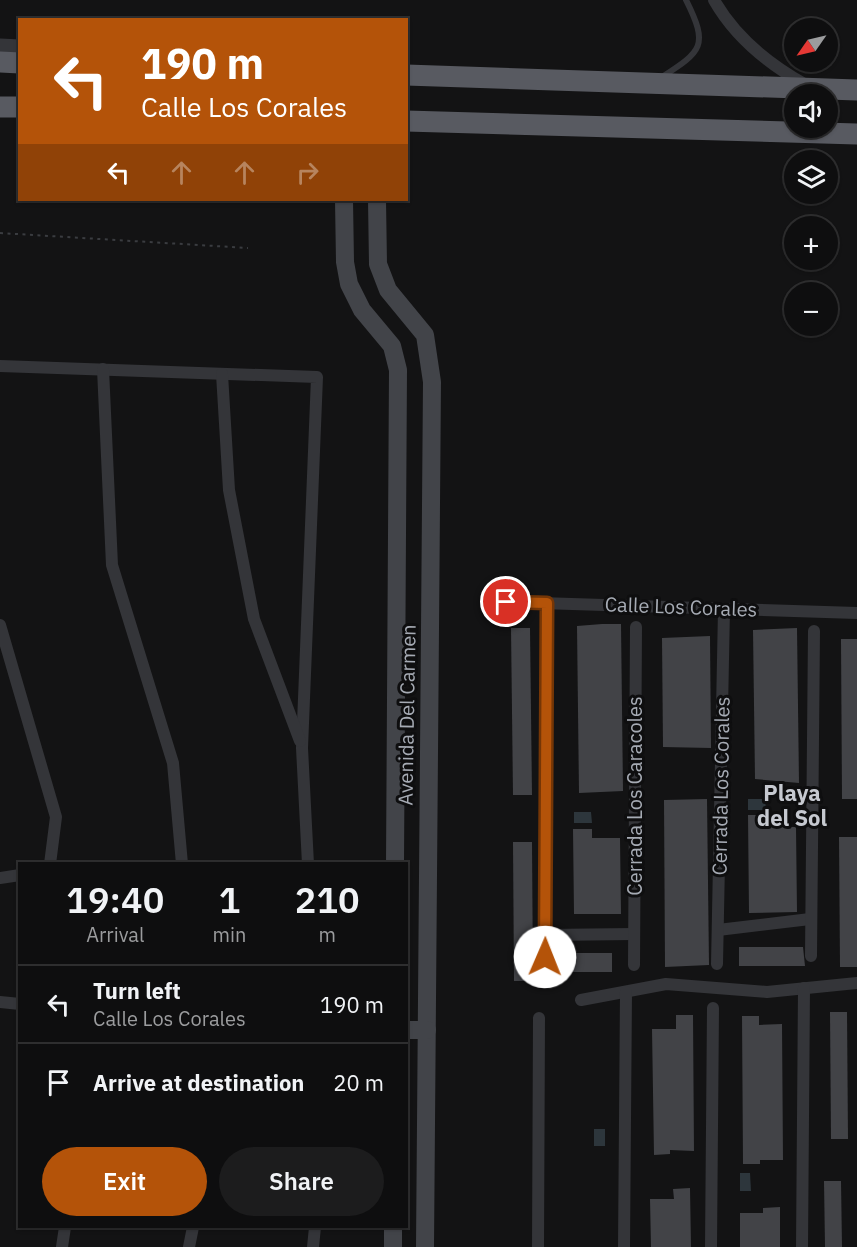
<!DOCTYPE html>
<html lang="en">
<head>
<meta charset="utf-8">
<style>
  body { margin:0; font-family:"IBM Plex Sans",sans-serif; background:#1c1c1d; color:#f1f3f6; height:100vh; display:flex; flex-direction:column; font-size:22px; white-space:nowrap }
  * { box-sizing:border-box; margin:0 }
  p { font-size:20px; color:#9b9c9e }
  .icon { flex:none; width:33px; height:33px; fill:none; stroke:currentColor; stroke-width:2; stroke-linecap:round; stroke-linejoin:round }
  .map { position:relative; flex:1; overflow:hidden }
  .details { position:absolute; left:18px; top:862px; width:390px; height:366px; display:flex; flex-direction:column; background:#0e0e0f; border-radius:0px; box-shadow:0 2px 4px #0004,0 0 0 2px #2e2e2f }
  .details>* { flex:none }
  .top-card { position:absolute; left:18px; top:18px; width:390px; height:183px; border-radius:0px; box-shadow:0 2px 4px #0004,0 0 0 2px #2e2e2f; background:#b45309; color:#fff; overflow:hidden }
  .needle { width:39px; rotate:236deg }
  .fabs { position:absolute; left:784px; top:18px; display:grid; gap:12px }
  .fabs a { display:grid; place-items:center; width:54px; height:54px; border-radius:50%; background:#0e0e0f; box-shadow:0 2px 4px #0004,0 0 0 2px #2e2e2f; font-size:30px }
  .pin { position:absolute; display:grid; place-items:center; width:51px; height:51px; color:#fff; margin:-26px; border:3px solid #fff; border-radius:50%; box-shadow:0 2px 6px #0007 }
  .me { position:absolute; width:66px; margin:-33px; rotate:1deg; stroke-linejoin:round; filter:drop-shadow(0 0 4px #0008) }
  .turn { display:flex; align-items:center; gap:21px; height:126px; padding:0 24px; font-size:27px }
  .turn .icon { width:78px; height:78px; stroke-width:2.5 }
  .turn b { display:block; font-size:42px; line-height:51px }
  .lanes { display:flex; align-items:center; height:57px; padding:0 24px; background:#0003; justify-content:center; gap:30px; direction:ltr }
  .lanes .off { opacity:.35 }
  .eta { display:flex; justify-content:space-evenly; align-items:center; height:102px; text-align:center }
  .eta b { font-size:36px; font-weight:600; line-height:42px }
  .button { display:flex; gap:12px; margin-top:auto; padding:12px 24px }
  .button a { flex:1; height:69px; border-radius:36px; background:#b45309; color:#fff; font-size:24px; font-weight:600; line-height:69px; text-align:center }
  .button a+a { background:#1c1c1d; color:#f1f3f6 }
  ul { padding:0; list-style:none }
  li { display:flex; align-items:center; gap:18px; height:78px; padding:0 24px; border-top:2px solid #2e2e2f }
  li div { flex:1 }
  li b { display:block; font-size:22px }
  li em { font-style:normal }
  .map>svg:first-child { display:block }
  .water { fill:#2d363c }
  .building { fill:#424347 }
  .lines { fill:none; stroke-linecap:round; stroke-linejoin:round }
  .path { stroke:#3a3c40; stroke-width:2; stroke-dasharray:3 4.5; stroke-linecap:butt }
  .service { stroke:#343539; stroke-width:6 }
  .minor { stroke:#343539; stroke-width:12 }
  .tertiary { stroke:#343539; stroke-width:15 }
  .secondary { stroke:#424449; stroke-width:18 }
  .trunk { stroke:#585a61; stroke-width:21 }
  .route-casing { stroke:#753606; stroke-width:15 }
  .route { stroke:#b45309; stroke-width:10 }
  .labels { text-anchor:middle; stroke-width:6; stroke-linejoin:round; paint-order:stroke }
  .street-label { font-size:20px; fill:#a6abb4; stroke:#0e0e0f }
  .quarter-label { font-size:22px; font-weight:bold; fill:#c6c9d0; stroke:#0e0e0f }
</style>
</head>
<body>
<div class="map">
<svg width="857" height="1247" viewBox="0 0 857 1247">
  <rect width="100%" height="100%" fill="#131314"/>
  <!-- water -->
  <g class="water">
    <polygon points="748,799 765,799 766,810 748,810"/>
    <polygon points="574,812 591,812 592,823 574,823"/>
    <rect x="594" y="1129" width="11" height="17"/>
    <polygon points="740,1173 750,1173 751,1191 740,1191"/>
  </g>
  <!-- building -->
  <g class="building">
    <polygon points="602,624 621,624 623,791 579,793 577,626"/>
    <polygon points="511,628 530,628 532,795 513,795"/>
    <polygon points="797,628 799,783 755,779 753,630"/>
    <polygon points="710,636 711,748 663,747 662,638"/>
    <polygon points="841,639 857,639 857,799 842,799"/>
    <polygon points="707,799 709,965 665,967 664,800"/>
    <polygon points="748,815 767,815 767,827 796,827 797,912 749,913"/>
    <polygon points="573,829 592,829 592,838 620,838 621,914 574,914"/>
    <polygon points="839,837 857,837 857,967 840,967"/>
    <polygon points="513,842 532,842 533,981 514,981"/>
    <polygon points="739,947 803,947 805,966 739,966"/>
    <polygon points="558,953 612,953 612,972 559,972"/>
    <polygon points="830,1012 847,1012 848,1139 831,1139"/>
    <polygon points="676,1015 693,1015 694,1151 670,1150 670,1154 654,1155 652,1029 676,1029"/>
    <polygon points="742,1016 759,1016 759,1025 782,1024 783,1160 760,1160 760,1164 743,1164"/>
    <polygon points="824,1181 841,1181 842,1247 825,1247"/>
    <polygon points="690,1188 691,1247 651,1247 650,1199 674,1199 673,1189"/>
    <polygon points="780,1207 780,1247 740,1247 740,1213 763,1213 763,1208"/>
  </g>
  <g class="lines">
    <!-- path -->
    <polyline class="path" points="0,233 248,248"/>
    <!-- service -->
    <path class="service" d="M 662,77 C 702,51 709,46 686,0"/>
    <!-- minor -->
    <g class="minor">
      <path d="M 714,0 C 735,37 770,65 806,85"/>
      <polyline points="0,366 317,377 302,748 308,864"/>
      <polyline points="103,369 112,565 173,763 182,864"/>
      <polyline points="222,374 229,490 254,619 300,741"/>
      <polyline points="506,602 857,613"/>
      <polyline points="0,625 56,817 50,864"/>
      <polyline points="0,878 20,875"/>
      <polyline points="718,930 810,919"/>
      <polyline points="546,935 634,934"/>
      <polyline points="811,956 814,631"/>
      <polyline points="545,957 547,603"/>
      <polyline points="717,964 724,609"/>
      <polyline points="634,965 636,627"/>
      <polyline points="581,1000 666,984 767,992 857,983"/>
      <polyline points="0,1002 20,1004"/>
      <polyline points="62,1247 65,1227"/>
      <polyline points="189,1247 193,1227"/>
      <polyline points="313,1247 315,1227"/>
      <polyline points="538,1247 539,1018"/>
      <polyline points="624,1247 626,992"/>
      <polyline points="711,1247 713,1008"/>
      <polyline points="802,1247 804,988"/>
    </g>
    <!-- tertiary -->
    <polyline class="tertiary" points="0,46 20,47"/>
    <!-- secondary -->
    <g class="secondary">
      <polyline points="344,200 345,262 349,284 362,310 392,346 398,370 395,864"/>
      <polyline points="377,200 378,264 388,290 425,335 432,382 425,1247"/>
      <polyline points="406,1030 427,1030"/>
      <polyline points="393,1247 393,1227"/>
    </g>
    <!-- trunk -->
    <g class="trunk">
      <polyline points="0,62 20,63"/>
      <polyline points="406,75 857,90"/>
      <polyline points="0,107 20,107"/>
      <polyline points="406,121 857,134"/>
    </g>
  </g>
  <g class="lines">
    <defs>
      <polyline id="route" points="506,602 547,603 545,957"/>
    </defs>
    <!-- route casing -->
    <use href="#route" class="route-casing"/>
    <!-- route -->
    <use href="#route" class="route"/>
  </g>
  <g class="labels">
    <!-- street labels -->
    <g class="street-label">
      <text transform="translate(681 607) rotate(2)" y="7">Calle Los Corales</text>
      <text transform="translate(407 715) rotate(-89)" y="7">Avenida Del Carmen</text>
      <text transform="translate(721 786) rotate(-89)" y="7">Cerrada Los Corales</text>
      <text transform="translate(635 796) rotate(-90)" y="7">Cerrada Los Caracoles</text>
    </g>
    <!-- quarter labels -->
    <g class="quarter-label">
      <text x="792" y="801">Playa<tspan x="792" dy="25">del Sol</tspan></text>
    </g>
  </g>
</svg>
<div class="fabs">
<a><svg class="needle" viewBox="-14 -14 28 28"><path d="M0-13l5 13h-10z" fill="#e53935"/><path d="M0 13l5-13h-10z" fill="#9b9c9e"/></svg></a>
<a><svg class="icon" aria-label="sound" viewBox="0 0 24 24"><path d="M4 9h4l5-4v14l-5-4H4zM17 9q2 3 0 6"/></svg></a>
<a><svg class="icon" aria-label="layers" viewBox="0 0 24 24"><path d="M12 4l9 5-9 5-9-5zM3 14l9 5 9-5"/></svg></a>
<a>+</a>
<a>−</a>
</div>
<div class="pin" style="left:506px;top:602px;background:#d93025"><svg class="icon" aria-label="arrive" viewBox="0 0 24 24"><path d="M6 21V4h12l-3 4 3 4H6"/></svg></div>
<svg class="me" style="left:545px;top:957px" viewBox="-20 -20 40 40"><circle r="19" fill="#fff"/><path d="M0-13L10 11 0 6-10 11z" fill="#b45309"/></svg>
<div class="top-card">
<div class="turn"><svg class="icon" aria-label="left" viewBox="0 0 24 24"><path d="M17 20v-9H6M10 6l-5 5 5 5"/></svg><div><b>190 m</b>Calle Los Corales</div></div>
<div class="lanes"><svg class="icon" aria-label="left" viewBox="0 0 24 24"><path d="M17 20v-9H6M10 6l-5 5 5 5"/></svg><svg class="icon off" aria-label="ahead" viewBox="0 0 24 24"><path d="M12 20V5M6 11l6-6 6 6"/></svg><svg class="icon off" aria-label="ahead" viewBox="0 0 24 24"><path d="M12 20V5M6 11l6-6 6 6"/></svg><svg class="icon off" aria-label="right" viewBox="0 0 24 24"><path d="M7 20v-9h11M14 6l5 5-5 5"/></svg></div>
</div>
<section class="details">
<div class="eta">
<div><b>19:40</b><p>Arrival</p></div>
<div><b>1</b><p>min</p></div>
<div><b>210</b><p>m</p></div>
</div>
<ul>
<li><svg class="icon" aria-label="left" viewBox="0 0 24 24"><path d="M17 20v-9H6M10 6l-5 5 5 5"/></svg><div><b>Turn left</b><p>Calle Los Corales</p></div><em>190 m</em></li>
<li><svg class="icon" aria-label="arrive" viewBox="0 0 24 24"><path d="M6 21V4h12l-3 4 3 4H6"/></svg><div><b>Arrive at destination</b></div><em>20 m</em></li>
</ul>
<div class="button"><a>Exit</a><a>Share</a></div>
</section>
</div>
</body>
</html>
